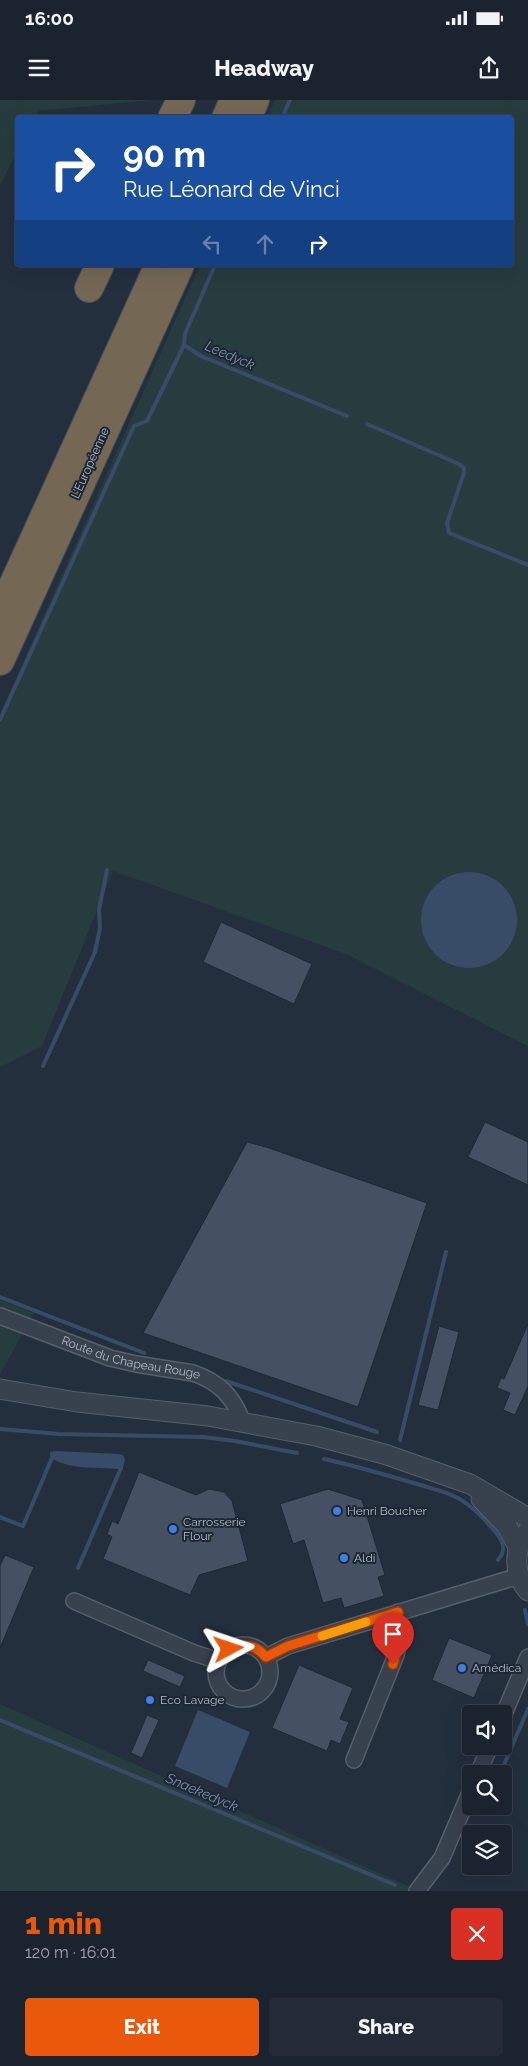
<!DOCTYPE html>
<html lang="en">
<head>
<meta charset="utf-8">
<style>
  body { margin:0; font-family:Raleway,sans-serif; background:#242b36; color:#f1f3f6; height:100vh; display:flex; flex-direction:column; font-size:19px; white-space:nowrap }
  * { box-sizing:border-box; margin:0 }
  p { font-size:16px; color:#a0a4aa }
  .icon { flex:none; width:28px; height:28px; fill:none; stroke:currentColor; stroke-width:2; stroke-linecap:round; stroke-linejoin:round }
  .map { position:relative; height:1791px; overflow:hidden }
  .side { display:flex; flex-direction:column; background:#1b232e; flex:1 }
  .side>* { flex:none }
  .top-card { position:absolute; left:15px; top:15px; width:499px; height:152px; border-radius:5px; box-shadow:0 5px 20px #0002,0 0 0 1px #39404a; background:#1a4fa0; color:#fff; overflow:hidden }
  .tools { position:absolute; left:462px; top:1605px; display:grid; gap:10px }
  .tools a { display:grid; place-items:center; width:50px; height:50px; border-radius:5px; background:#1b232e; box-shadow:0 5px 20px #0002,0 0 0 1px #39404a; font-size:25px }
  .pin { position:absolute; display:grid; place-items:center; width:42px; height:42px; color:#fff; margin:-51px -21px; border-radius:50% 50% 50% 0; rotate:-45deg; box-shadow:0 0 5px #0007 }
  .pin .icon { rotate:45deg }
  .me { position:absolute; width:55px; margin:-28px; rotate:85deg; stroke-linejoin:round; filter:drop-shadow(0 0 4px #0008) }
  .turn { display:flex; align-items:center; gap:18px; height:105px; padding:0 25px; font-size:22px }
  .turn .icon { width:65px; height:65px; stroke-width:2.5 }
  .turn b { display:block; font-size:35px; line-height:42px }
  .lanes { display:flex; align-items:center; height:48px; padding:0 25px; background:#0003; justify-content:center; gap:25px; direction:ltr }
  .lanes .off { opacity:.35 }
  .round { display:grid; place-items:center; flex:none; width:52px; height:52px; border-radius:5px; background:#242b36 }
  .overview { display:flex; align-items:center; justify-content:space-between; height:85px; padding:0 25px }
  h1 { font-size:30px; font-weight:800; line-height:38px; color:#ea580c }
  .primary-button { display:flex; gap:10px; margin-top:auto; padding:10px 25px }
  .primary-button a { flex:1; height:58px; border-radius:5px; background:#ea580c; color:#fff; font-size:20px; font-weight:800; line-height:58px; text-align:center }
  .primary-button a+a { background:#242b36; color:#f1f3f6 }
  .status { display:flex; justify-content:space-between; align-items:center; height:35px; padding:0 25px; background:#1b232e; direction:ltr }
  .status svg { height:14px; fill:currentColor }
  header { display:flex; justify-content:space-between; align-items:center; height:65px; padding:0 25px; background:#1b232e; font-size:22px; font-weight:800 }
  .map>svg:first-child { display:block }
  .green { fill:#263c3f }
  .water { fill:#394c67 }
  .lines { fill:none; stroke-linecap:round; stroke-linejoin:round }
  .stream { stroke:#394c67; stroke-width:4 }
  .building { fill:#455162; stroke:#1f2835 }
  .minor-casing { stroke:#565f6c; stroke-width:18 }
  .tertiary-casing { stroke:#565f6c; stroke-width:21 }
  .motorway-casing { stroke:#434c59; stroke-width:30 }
  .minor { stroke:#38414e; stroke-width:15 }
  .tertiary { stroke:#38414e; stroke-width:19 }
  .motorway { stroke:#746855; stroke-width:28 }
  .route-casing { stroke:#983908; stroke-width:12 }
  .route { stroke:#ea580c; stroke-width:9 }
  .slow { stroke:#f59e0b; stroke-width:9 }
  .shop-dot { fill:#3f7fe0; stroke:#1d2633; stroke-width:2 }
  .labels { text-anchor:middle; stroke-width:4; stroke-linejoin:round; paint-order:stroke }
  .street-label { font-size:12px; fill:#b4bcc9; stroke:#1d2633 }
  .poi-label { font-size:12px; fill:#b4bcc9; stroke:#1d2633; text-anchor:start }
  .water-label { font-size:14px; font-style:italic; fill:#7c92b1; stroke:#1d2633 }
</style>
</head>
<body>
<div class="status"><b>16:00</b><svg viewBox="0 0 49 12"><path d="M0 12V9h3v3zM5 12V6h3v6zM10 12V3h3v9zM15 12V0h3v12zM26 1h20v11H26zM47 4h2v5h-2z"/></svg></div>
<header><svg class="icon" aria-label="menu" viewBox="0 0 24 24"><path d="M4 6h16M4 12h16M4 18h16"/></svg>Headway<svg class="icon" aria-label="share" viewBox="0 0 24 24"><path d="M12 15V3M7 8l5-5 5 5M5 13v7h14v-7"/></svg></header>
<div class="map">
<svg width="528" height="1791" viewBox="0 0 528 1791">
  <rect width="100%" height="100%" fill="#242f3e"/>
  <!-- green -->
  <g class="green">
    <polygon points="0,0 152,0 38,11 35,17 18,18 17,51 0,86"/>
    <polygon points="275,0 528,0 528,946 346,854 113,771 42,946 0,967 0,614 200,165 511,165 511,18 267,17"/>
    <polygon points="0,1200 34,1213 0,1274"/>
    <polygon points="0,1604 419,1791 0,1791"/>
  </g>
  <!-- water -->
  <g class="water">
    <circle cx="469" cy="820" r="48"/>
    <path d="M 55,1351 L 118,1354 L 123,1355 L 125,1360 L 123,1367 L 119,1369 C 97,1367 68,1370 50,1357 L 50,1352 Z"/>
    <polygon points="198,1610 250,1632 227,1688 175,1666"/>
  </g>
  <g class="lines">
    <!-- stream -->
    <g class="stream">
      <polyline points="282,18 290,0"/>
      <polyline points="215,165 185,234 184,245 201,256 347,316"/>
      <polyline points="367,324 459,364 464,368 464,373 447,423 449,433 528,465"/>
      <polyline points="0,620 134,326 147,321 184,245"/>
      <polyline points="43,966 95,852 100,828 99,810 107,770"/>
      <polyline points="0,1197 144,1253"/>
      <polyline points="226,1281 377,1332"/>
      <polyline points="0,1329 59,1334 203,1337 235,1341 297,1353"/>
      <polyline points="400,1340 446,1152"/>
      <path d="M 324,1359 C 356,1366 386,1375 417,1384 C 433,1389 453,1393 467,1404 C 478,1412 488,1423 497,1434 C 504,1443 506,1451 498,1460"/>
      <polyline points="0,1417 23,1426 52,1358"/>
      <polyline points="78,1468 121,1368"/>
      <polyline points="525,1510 528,1524"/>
      <polyline points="0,1620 395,1785"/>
      <polyline points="500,1674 528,1609"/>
    </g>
  </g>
  <!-- building -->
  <g class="building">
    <polygon points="221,822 312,864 294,904 203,862"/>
    <polygon points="485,1022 528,1042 528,1085 468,1057"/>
    <polygon points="247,1042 266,1047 427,1103 358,1307 143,1233"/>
    <polygon points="528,1224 528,1286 515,1315 503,1310 510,1293 497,1288 501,1278 504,1279"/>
    <polygon points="439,1226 459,1232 438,1310 418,1305"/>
    <polygon points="139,1372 196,1395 209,1389 224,1392 232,1401 248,1461 199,1475 190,1495 103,1459 112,1437 107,1434 112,1421 118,1424"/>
    <polygon points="328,1389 362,1400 385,1475 378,1477 384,1496 344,1508 341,1498 323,1503 304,1440 293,1444 280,1404"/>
    <polygon points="5,1455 34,1467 0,1548 0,1466"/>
    <polygon points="449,1538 492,1555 474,1598 432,1580"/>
    <polygon points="148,1560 185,1576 180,1587 143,1571"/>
    <polygon points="299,1565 353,1588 340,1619 349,1622 340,1644 331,1640 327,1651 272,1628"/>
    <polygon points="147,1615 159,1620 142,1658 131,1653"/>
  </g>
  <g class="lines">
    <defs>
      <g id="minor">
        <path id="s1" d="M 0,1216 L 110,1258 L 136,1264 L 193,1273 C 219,1282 233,1296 242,1321"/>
        <polyline points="74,1501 194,1553 219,1561"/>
        <circle cx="243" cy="1572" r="27"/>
        <polyline points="266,1557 288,1546 519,1476"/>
        <polyline points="504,1614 528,1557"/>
        <polyline points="354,1660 396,1555 400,1537 398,1512"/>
        <polyline points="478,1674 490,1646"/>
        <polyline points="417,1791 442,1758 471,1690"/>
      </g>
      <g id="tertiary">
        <polyline points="0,1289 77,1302 208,1316 316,1336 384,1354 470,1384 528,1418"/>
        <polyline points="481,1399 507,1426 518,1447"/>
        <path d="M 528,1431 C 513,1449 513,1473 528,1491"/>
      </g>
      <g id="motorway">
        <polyline points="172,18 181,0"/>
        <polyline points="226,18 234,0"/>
        <polyline points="247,18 255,0"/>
        <polyline points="89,188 100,165"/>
        <polyline points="0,514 159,165"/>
        <polyline points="0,561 180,165"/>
      </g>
    </defs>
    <!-- minor casing -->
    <use href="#minor" class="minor-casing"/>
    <!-- tertiary casing -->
    <use href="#tertiary" class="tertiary-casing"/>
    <!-- motorway casing -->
    <use href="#motorway" class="motorway-casing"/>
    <!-- minor -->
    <use href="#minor" class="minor"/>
    <!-- tertiary -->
    <use href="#tertiary" class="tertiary"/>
    <!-- motorway -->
    <use href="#motorway" class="motorway"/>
  </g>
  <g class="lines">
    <defs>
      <path id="route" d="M 229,1549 C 243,1543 256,1545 266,1557 L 288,1546 L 398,1512 L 400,1538 L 393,1564"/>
    </defs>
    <!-- route casing -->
    <use href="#route" class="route-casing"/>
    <!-- route -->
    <use href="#route" class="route"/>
    <!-- slow -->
    <polyline class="slow" points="322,1536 366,1522"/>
  </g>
  <!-- markers -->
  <g class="shop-dot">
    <circle cx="337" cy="1411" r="5"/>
    <circle cx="173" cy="1429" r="5"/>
    <circle cx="344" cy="1458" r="5"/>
    <circle cx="462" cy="1568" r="5"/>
    <circle cx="150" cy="1600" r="5"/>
  </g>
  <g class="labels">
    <!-- street labels -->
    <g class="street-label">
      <text transform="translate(90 363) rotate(-66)" y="4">L'Européenne</text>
      <text dy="4" stroke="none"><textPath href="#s1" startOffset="138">Route du Chapeau Rouge</textPath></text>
    </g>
    <!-- poi labels -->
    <g class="poi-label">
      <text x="347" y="1415">Henri Boucher</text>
      <text x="183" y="1426">Carrosserie<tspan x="183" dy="14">Flour</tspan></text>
      <text x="354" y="1462">Aldi</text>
      <text x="472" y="1572">Amédica</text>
      <text x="160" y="1604">Eco Lavage</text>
    </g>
    <!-- water labels -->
    <g class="water-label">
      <text transform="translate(230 255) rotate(23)" y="5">Leedyck</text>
      <text transform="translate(202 1692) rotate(23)" y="5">Snaekedyck</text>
    </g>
  </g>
</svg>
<div class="tools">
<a><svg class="icon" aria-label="sound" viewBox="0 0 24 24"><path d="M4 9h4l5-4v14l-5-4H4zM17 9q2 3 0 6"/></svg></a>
<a><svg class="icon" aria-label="search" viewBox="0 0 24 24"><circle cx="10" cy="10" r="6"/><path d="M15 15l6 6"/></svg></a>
<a><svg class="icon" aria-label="layers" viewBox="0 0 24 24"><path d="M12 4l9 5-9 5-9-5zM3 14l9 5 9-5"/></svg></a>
</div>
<div class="pin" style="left:393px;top:1564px;background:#d93025"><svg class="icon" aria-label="arrive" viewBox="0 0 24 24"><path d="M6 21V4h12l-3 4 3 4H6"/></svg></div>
<svg class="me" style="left:229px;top:1549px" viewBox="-20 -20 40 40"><path d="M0-17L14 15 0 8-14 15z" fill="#ea580c" stroke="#fff" stroke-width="4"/></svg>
<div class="top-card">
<div class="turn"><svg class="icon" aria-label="right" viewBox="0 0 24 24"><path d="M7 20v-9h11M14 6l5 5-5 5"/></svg><div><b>90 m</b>Rue Léonard de Vinci</div></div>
<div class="lanes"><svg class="icon off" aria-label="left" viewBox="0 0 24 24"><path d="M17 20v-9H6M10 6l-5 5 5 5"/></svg><svg class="icon off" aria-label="ahead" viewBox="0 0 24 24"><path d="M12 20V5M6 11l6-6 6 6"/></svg><svg class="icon" aria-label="right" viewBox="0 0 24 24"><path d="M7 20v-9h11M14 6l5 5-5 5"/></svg></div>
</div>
</div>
<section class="side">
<div class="overview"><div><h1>1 min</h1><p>120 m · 16:01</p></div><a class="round" style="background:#d93025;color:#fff"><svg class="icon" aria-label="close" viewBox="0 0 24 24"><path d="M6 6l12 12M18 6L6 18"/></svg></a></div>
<div class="primary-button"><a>Exit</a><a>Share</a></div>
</section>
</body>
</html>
